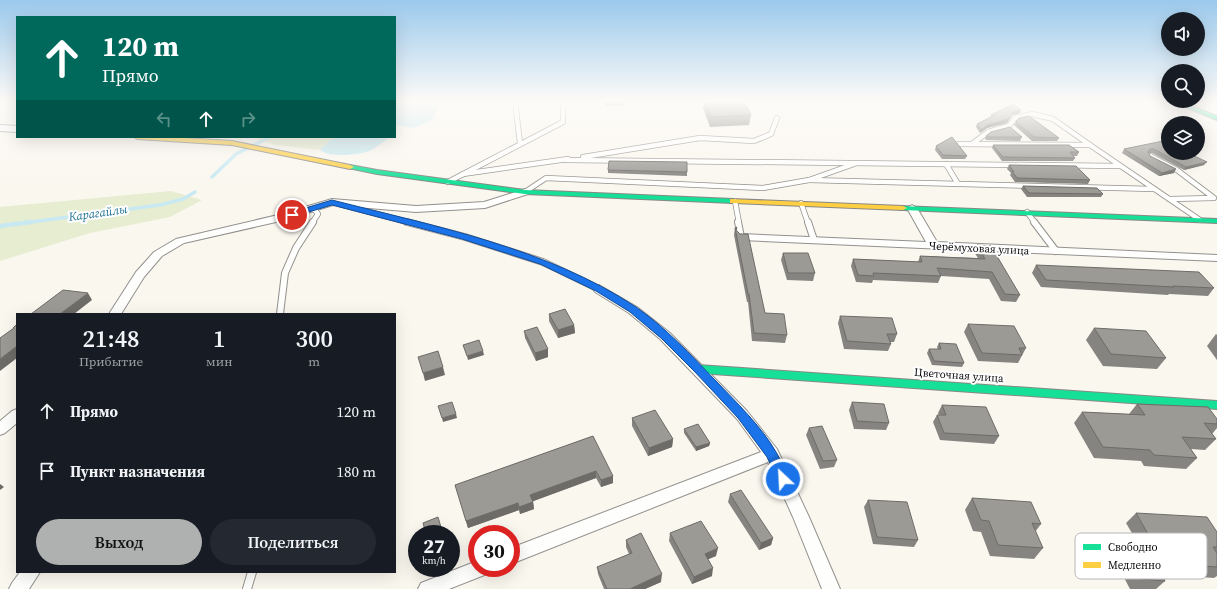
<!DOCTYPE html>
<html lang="ru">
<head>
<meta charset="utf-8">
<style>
  body { margin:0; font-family:"Source Serif 4",serif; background:#242831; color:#f1f3f6; height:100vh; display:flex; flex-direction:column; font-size:15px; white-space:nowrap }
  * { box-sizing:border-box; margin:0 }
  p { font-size:13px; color:#9ea1a6 }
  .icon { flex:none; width:22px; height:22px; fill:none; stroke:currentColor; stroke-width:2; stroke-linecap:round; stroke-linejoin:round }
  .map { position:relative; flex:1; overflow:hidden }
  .drawer { position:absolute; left:16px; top:313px; width:380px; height:260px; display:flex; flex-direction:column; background:#171b24; border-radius:0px; box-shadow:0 4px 16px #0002 }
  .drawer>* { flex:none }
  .banner { position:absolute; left:16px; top:16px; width:380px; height:122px; border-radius:0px; box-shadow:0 4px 16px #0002; background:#00695c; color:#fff; overflow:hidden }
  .fabs { position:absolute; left:1161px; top:12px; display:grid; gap:8px }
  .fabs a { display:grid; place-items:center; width:44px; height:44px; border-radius:50%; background:#171b24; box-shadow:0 4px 16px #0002; font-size:20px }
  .speed { position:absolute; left:408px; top:525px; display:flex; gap:8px; font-size:20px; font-weight:700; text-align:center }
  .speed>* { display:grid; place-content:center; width:52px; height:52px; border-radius:50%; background:#171b24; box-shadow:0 4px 16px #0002; line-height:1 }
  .speed small { font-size:10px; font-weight:400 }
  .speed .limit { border:6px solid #d22; background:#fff; color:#111 }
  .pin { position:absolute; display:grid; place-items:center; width:34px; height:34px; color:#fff; margin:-17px; border:2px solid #fff; border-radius:50%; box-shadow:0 1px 4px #0007 }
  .me { position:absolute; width:44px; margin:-22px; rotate:335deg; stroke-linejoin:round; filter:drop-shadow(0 0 3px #0008) }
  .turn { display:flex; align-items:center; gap:14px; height:84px; padding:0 20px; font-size:18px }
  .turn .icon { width:52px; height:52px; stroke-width:2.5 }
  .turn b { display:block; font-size:28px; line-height:34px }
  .lanes { display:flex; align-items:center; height:38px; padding:0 20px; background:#0003; justify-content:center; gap:20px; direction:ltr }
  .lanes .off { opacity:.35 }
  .eta { display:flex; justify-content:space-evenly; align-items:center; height:68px; text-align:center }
  .eta b { font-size:24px; font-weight:600; line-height:28px }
  .button { display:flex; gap:8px; margin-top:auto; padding:8px 20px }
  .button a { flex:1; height:46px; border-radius:24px; background:#afb0b0; color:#111; font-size:16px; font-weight:600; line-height:46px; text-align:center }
  .button a+a { background:#242831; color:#f1f3f6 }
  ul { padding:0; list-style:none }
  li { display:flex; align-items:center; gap:12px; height:60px; padding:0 20px }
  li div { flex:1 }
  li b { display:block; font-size:15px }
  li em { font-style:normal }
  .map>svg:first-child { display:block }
  .green { fill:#e6edd0 }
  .water { fill:#c8e9f1 }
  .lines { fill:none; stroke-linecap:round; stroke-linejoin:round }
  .stream-far1 { stroke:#c8e9f1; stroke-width:3.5 }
  .stream { stroke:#c8e9f1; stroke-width:4.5 }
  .lane-far2-casing { stroke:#93918e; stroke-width:6 }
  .lane-far1-casing { stroke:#93918e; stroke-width:8 }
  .lane-casing { stroke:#93918e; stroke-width:10 }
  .street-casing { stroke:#93918e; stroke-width:2 }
  .fast-casing { stroke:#898884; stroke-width:2 }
  .slow-casing { stroke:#898884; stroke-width:2 }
  .lane-far2 { stroke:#fefefd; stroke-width:4.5 }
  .lane-far1 { stroke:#fefefd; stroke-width:6 }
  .lane { stroke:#fefefd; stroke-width:8 }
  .street { fill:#fefefd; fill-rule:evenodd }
  .fast { fill:#16e098; fill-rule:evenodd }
  .slow { fill:#ffcf43; fill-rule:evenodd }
  .wall { fill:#868480 }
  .shaded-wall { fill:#6d6c68 }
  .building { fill:#9c9a95; stroke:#6d6c68 }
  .route { fill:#1a73e8; stroke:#114b97 }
  .labels { text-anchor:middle; stroke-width:4; stroke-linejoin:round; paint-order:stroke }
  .street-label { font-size:11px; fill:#0b0b0b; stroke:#fff }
  .water-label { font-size:12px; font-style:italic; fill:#1d7094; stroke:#fff }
  .key { fill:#fff; stroke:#b6b6b6; stroke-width:1 }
  .key-label { font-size:11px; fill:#0b0b0b }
</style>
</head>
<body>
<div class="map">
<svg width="1217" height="589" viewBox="0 0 1217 589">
  <rect width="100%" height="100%" fill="#faf7ef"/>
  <!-- green -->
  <g class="green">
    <polygon points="258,137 333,137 320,150 275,145 257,138"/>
    <polygon points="171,191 202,200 170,217 90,233 0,261 0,207"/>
  </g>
  <!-- water -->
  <g class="water">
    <polygon points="395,101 441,101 432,120 414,128 395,125"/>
    <path d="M 333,137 L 384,137 L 387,139 C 382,143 375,148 369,151 C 358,155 329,158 320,150 Z"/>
  </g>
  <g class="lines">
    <!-- stream-far1 -->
    <g class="stream-far1">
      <polyline points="212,177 236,154 270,137"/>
      <polyline points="23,223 160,205 183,199 195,192"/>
    </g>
    <!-- stream -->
    <polyline class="stream" points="0,226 31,222"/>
    <defs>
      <g id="lane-far2">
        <polyline points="515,101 520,143"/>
        <polyline points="959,144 1090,145 1200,220"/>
        <polyline points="972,144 988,132 1009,126 1015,118 1032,114 1053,119 1090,145"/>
        <polyline points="1150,156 1177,170 1214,198 1170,199"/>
        <polyline points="583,157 700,138 754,141 771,134 777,118"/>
        <polyline points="566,160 1120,166"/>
        <polyline points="946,164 958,184"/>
        <polyline points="463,174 568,159"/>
        <polyline points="809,180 1154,189"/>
        <polyline points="448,182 563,122 563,106 572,101"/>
        <polyline points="525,192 546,178 763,188 809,180 854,164"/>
        <polyline points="735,201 739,223"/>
        <polyline points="801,203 808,223"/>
        <polyline points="339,204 411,223"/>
        <polyline points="1027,212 1035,223"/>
        <polyline points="312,223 318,214 313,208"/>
      </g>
      <g id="lane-far1">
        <polyline points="407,222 465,237 543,262 599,289"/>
        <polyline points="738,222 741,237"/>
        <polyline points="808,222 814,240"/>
        <polyline points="1034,222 1056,251"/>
        <polyline points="280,314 285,273 296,248 313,222"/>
      </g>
      <polyline id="lane" points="247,589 252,572"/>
      <g id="street">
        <polygon points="0,125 17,126 17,132 0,131"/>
        <polygon points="525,189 530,192 528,194 485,208 416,212 333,205 285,220 184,243 162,256 144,277 121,314 109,314 136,272 154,252 176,239 278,215 332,199 416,206 484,202"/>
        <polygon points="912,205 917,208 937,242 1217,255 1217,261 741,240 736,237 741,234 926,242 907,208"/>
        <polygon points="599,285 637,307 670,333 747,411 777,449 809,517 840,589 822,589 793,517 768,462 511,564 511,548 761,452 737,419 660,339 629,313 595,292 593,289 595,286"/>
        <polygon points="17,409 17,423 5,433 0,435 0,421 12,411"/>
        <polygon points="477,561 477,568 490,568 487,574 449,589 418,589 421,583"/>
        <polygon points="20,572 40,572 29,589 9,589 12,583"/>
      </g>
      <g id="fast">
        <polygon points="1171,101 1180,101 1217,116 1217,120"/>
        <polygon points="350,165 377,170 525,190 733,199 737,201 733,203 525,194 377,174 348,168 346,167"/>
        <polygon points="900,206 1217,219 1217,223 903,210 900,210"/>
        <polygon points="698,365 1217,401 1217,409 698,373 694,372 693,369 694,366"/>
      </g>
      <g id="slow">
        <polygon points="134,137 168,137 232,141 350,165 354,167 350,169 232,145 137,139"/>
        <polygon points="730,199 903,206 907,208 903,210 733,203 730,203"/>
      </g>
    </defs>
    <!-- lane-far2 casing -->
    <use href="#lane-far2" class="lane-far2-casing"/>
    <!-- lane-far1 casing -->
    <use href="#lane-far1" class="lane-far1-casing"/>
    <!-- lane casing -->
    <use href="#lane" class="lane-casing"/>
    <!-- street casing -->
    <use href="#street" class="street-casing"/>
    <!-- fast casing -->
    <use href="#fast" class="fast-casing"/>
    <!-- slow casing -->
    <use href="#slow" class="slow-casing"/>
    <!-- lane-far2 -->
    <use href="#lane-far2" class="lane-far2"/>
    <!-- lane-far1 -->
    <use href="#lane-far1" class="lane-far1"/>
    <!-- lane -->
    <use href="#lane" class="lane"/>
    <!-- street -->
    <use href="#street" class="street"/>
    <!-- fast -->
    <use href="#fast" class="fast"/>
    <!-- slow -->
    <use href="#slow" class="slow"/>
  </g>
  <!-- wall -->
  <g class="wall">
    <polygon points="605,101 626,101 626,105 606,106"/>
    <polygon points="704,101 744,101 751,115 749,125 710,127 703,108"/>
    <polygon points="1020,113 1012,115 1007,123 987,128 980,133 976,127 977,124 991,117 991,115"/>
    <polygon points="1016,122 1059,138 1057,141 1032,141 1014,125"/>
    <polygon points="986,136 1022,137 1020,141 986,140 985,139"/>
    <polygon points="1163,141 1204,165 1184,170 1152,153 1149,153 1150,156 1174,173 1159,176 1122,153 1124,149"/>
    <polygon points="993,145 1079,152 1077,156 1073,156 1075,158 1073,161 1002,161 992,148"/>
    <polygon points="936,146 967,156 965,159 942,159 935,150"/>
    <polygon points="1009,165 1090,180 1088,184 1015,182 1010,175 1011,173 1007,169"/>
    <polygon points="608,170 687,172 687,176 608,173"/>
    <polygon points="1023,186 1103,194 1101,197 1027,197 1021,189"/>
    <polygon points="735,228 737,231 765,313 787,335 785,343 752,341 748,302 747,302 734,235"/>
    <polygon points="977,245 1020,295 1016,302 1001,301 989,279 941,276 938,283 873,280 872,283 856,282 851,266 853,259 918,262 920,256 978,258 974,252"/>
    <polygon points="783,253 815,273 813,281 787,280 781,260"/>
    <polygon points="1036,265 1214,288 1208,296 1169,294 1168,295 1041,287 1032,273"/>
    <polygon points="549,314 574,325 575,333 558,338 549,321"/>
    <polygon points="840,316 897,334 894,342 890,342 891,344 888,351 844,349 838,323"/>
    <polygon points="968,324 1026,348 1018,363 978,361 964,332"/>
    <polygon points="1094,328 1166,358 1157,369 1103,366 1086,340"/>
    <polygon points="524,331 548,357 536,361 525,338"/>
    <polygon points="1216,334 1217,335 1217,360 1207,346"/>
    <polygon points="939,343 964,363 962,367 932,365 927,353 929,349 938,349 937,347"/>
    <polygon points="852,402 889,423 886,430 854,429 849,410"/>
    <polygon points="1137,404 1217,419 1217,428 1212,434 1216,439 1205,450 1191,449 1197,458 1186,469 1144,466 1141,461 1094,458 1074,423 1082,412 1129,414"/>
    <polygon points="942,405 999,436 994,444 940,440 933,422 937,415 939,415 938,413"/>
    <polygon points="632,418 673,439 672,447 648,456 632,426"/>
    <polygon points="809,428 837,460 834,467 820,469 806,435"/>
    <polygon points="684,429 710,443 709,446 696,451 684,433"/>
    <polygon points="593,436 613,483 601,487 596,478 533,501 534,509 520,514 519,510 468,528 455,485"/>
    <polygon points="730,494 773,538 771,545 759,550 728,502"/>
    <polygon points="972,498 1041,524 1035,532 1043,548 1034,559 990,556 981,532 973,531 965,510"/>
    <polygon points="868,500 918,540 914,547 873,544 864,507"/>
    <polygon points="1136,513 1217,532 1217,576 1214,578 1161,574 1165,581 1156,589 1130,589 1109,549 1119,539 1136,540 1126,523"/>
    <polygon points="670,533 716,556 708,559 712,576 692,584 669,541"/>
    <polygon points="626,540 661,582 645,589 604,589 598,574 597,567 629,554 626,547"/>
  </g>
  <!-- shaded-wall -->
  <g class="shaded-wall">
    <polygon points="1021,110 1020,113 1012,115 1007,123 987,128 980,133 981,130 988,125 1014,112"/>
    <polygon points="1207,162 1204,165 1184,170 1186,167"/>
    <polygon points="1176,169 1174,173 1159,176 1162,173"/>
    <polygon points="88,293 92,300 74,314 60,314"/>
    <polygon points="574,325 575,333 558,338 558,330"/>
    <polygon points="17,346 17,358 0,371 0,359"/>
    <polygon points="548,349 548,357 536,361 535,353"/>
    <polygon points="483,351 484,355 468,360 467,356"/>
    <polygon points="443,367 445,375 425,381 423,373"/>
    <polygon points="456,414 457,418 443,422 442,418"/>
    <polygon points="673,439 672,447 648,456 649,448"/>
    <polygon points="710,443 709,446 696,451 696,447"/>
    <polygon points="596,471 596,478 531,502 530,495"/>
    <polygon points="613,476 613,483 601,487 601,480"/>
    <polygon points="0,484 4,487 0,490"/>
    <polygon points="533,502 534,509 520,514 519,507"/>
    <polygon points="518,503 519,510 468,528 466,521"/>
    <polygon points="773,538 771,545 759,550 761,543"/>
    <polygon points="718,548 716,556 704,561 705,554"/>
    <polygon points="713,568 712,576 692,584 694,577"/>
    <polygon points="662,574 661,582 645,589 630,589"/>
  </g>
  <!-- building -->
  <g class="building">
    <polygon points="705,101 744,101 751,115 711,117"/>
    <polygon points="1013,104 1021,110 1014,112 1008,119 988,125 981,130 977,124 993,116 991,115"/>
    <polygon points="1029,116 1059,138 1034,137 1016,122 1019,118"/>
    <polygon points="1010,127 1022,137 987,137 986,136 991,132"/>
    <polygon points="952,137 967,156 943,155 936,146"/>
    <polygon points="1163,141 1168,143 1168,153 1188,153 1207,162 1186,167 1154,149 1150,149 1148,152 1150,156 1176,169 1162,173 1124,149"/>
    <polygon points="993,145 1069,145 1079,152 1070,152 1075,158 1003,157"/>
    <polygon points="609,161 687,162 687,172 608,170"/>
    <polygon points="1009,165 1076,166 1090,180 1017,178 1012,171 1014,172"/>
    <polygon points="1023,186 1097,188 1103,194 1029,193"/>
    <polygon points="737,227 736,230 740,234 748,234 765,313 784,314 787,335 754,333 749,294 748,294 735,228"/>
    <polygon points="977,245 991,246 1020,295 1005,294 992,272 937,268 941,276 873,273 874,276 858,275 853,259 922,262 920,256 985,259"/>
    <polygon points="783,253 808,253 815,273 788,273"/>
    <polygon points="1036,265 1199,272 1214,288 1173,286 1174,287 1046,280"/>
    <polygon points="63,290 88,293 60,314 31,314"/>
    <polygon points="565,309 574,325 558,330 549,314"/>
    <polygon points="840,316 892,318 897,334 887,334 891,344 847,341"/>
    <polygon points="17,324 17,346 0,359 0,338 14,328 13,328"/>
    <polygon points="968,324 1014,326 1026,348 1019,348 1022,355 982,353"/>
    <polygon points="537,327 548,349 535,353 524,331"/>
    <polygon points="1094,328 1146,331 1166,358 1111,354"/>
    <polygon points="479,340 483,351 467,356 463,345"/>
    <polygon points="939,343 956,344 964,363 934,361 929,349 941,349"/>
    <polygon points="438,351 443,367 423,373 418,357"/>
    <polygon points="452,402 456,414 442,418 438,406"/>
    <polygon points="852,402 884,404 889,423 857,421"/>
    <polygon points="1137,404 1208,407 1217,419 1217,424 1204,423 1216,439 1182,437 1197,458 1154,455 1150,450 1103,447 1082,412 1145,415"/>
    <polygon points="942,405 986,407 999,436 944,433 937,415 946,415"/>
    <polygon points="655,410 673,439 649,448 632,418"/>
    <polygon points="698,424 710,443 696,447 684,429"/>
    <polygon points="822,426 837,460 823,461 809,428"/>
    <polygon points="593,436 613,476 601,480 596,471 530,495 533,502 519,507 518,503 466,521 455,485"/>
    <polygon points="741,490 773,538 761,543 730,494"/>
    <polygon points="972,498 1031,502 1041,524 1032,523 1043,548 998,545 989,521 981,520"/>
    <polygon points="868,500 907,502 918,540 877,537"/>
    <polygon points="1136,513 1207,517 1217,532 1217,547 1213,547 1217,553 1217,567 1155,563 1165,581 1141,579 1119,539 1152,541"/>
    <polygon points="438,517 443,534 426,534 423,523"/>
    <polygon points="701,521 718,548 705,554 713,568 694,577 670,533"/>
    <polygon points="641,533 662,574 630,589 607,589 597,567 632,553 626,540"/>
  </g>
  <!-- sky -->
  <linearGradient id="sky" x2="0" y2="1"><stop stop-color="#9bc9ec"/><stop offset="0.55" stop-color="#fdfbf8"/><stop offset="1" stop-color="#fdfbf8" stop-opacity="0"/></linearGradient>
  <rect width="1217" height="184" fill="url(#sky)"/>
  <!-- route -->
  <path class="route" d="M 332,200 C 434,226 547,248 636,307 C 665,327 691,355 716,381 C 735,401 762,427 776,452 C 781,460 785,470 789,479 L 787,483 L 783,484 L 779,483 L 767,457 L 738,418 L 695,372 L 662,339 L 630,312 L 596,291 L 540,264 L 462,239 L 332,205 L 292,217 L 288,215 L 289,213 Z"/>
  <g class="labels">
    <!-- street labels -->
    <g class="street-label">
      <text transform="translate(979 248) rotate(3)" y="4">Черёмуховая улица</text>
      <text transform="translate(959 375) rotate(4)" y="4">Цветочная улица</text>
    </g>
    <!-- water labels -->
    <g class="water-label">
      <text transform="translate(98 213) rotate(-8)" y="4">Карагайлы</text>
    </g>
  </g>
  <!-- legend -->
  <rect x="1075" y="533" width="132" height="46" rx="6" class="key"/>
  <rect x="1083" y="544" width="18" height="6" fill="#16e098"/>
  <rect x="1083" y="562" width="18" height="6" fill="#ffcf43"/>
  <g class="key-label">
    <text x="1108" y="551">Свободно</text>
    <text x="1108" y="569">Медленно</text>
  </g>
</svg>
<div class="fabs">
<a><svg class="icon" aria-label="sound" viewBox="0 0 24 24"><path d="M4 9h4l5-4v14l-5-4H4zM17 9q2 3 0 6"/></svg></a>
<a><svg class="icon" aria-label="search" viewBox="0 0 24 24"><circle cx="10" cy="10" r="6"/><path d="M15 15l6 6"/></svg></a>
<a><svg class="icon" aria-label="layers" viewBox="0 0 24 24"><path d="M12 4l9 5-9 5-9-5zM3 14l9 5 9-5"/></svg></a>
</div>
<div class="speed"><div>27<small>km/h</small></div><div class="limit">30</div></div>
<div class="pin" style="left:292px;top:215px;background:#d93025"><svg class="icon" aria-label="arrive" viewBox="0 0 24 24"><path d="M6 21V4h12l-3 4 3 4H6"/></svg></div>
<svg class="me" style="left:783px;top:479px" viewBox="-20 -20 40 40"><circle r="17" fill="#1a73e8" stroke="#fff" stroke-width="3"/><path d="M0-11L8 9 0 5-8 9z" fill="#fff"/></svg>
<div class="banner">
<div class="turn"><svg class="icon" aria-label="ahead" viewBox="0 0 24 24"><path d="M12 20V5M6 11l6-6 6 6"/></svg><div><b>120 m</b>Прямо</div></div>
<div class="lanes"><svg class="icon off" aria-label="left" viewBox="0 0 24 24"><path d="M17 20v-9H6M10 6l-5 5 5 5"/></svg><svg class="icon" aria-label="ahead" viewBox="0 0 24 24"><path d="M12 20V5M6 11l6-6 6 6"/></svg><svg class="icon off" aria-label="right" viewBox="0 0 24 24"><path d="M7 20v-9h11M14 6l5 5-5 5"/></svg></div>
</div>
<section class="drawer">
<div class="eta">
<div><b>21:48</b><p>Прибытие</p></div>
<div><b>1</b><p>мин</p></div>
<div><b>300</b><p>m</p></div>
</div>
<ul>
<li><svg class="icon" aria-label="ahead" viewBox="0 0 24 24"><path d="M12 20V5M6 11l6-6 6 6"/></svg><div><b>Прямо</b></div><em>120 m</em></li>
<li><svg class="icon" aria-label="arrive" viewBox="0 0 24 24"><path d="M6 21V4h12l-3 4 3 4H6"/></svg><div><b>Пункт назначения</b></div><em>180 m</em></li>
</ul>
<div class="button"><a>Выход</a><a>Поделиться</a></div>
</section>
</div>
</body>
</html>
